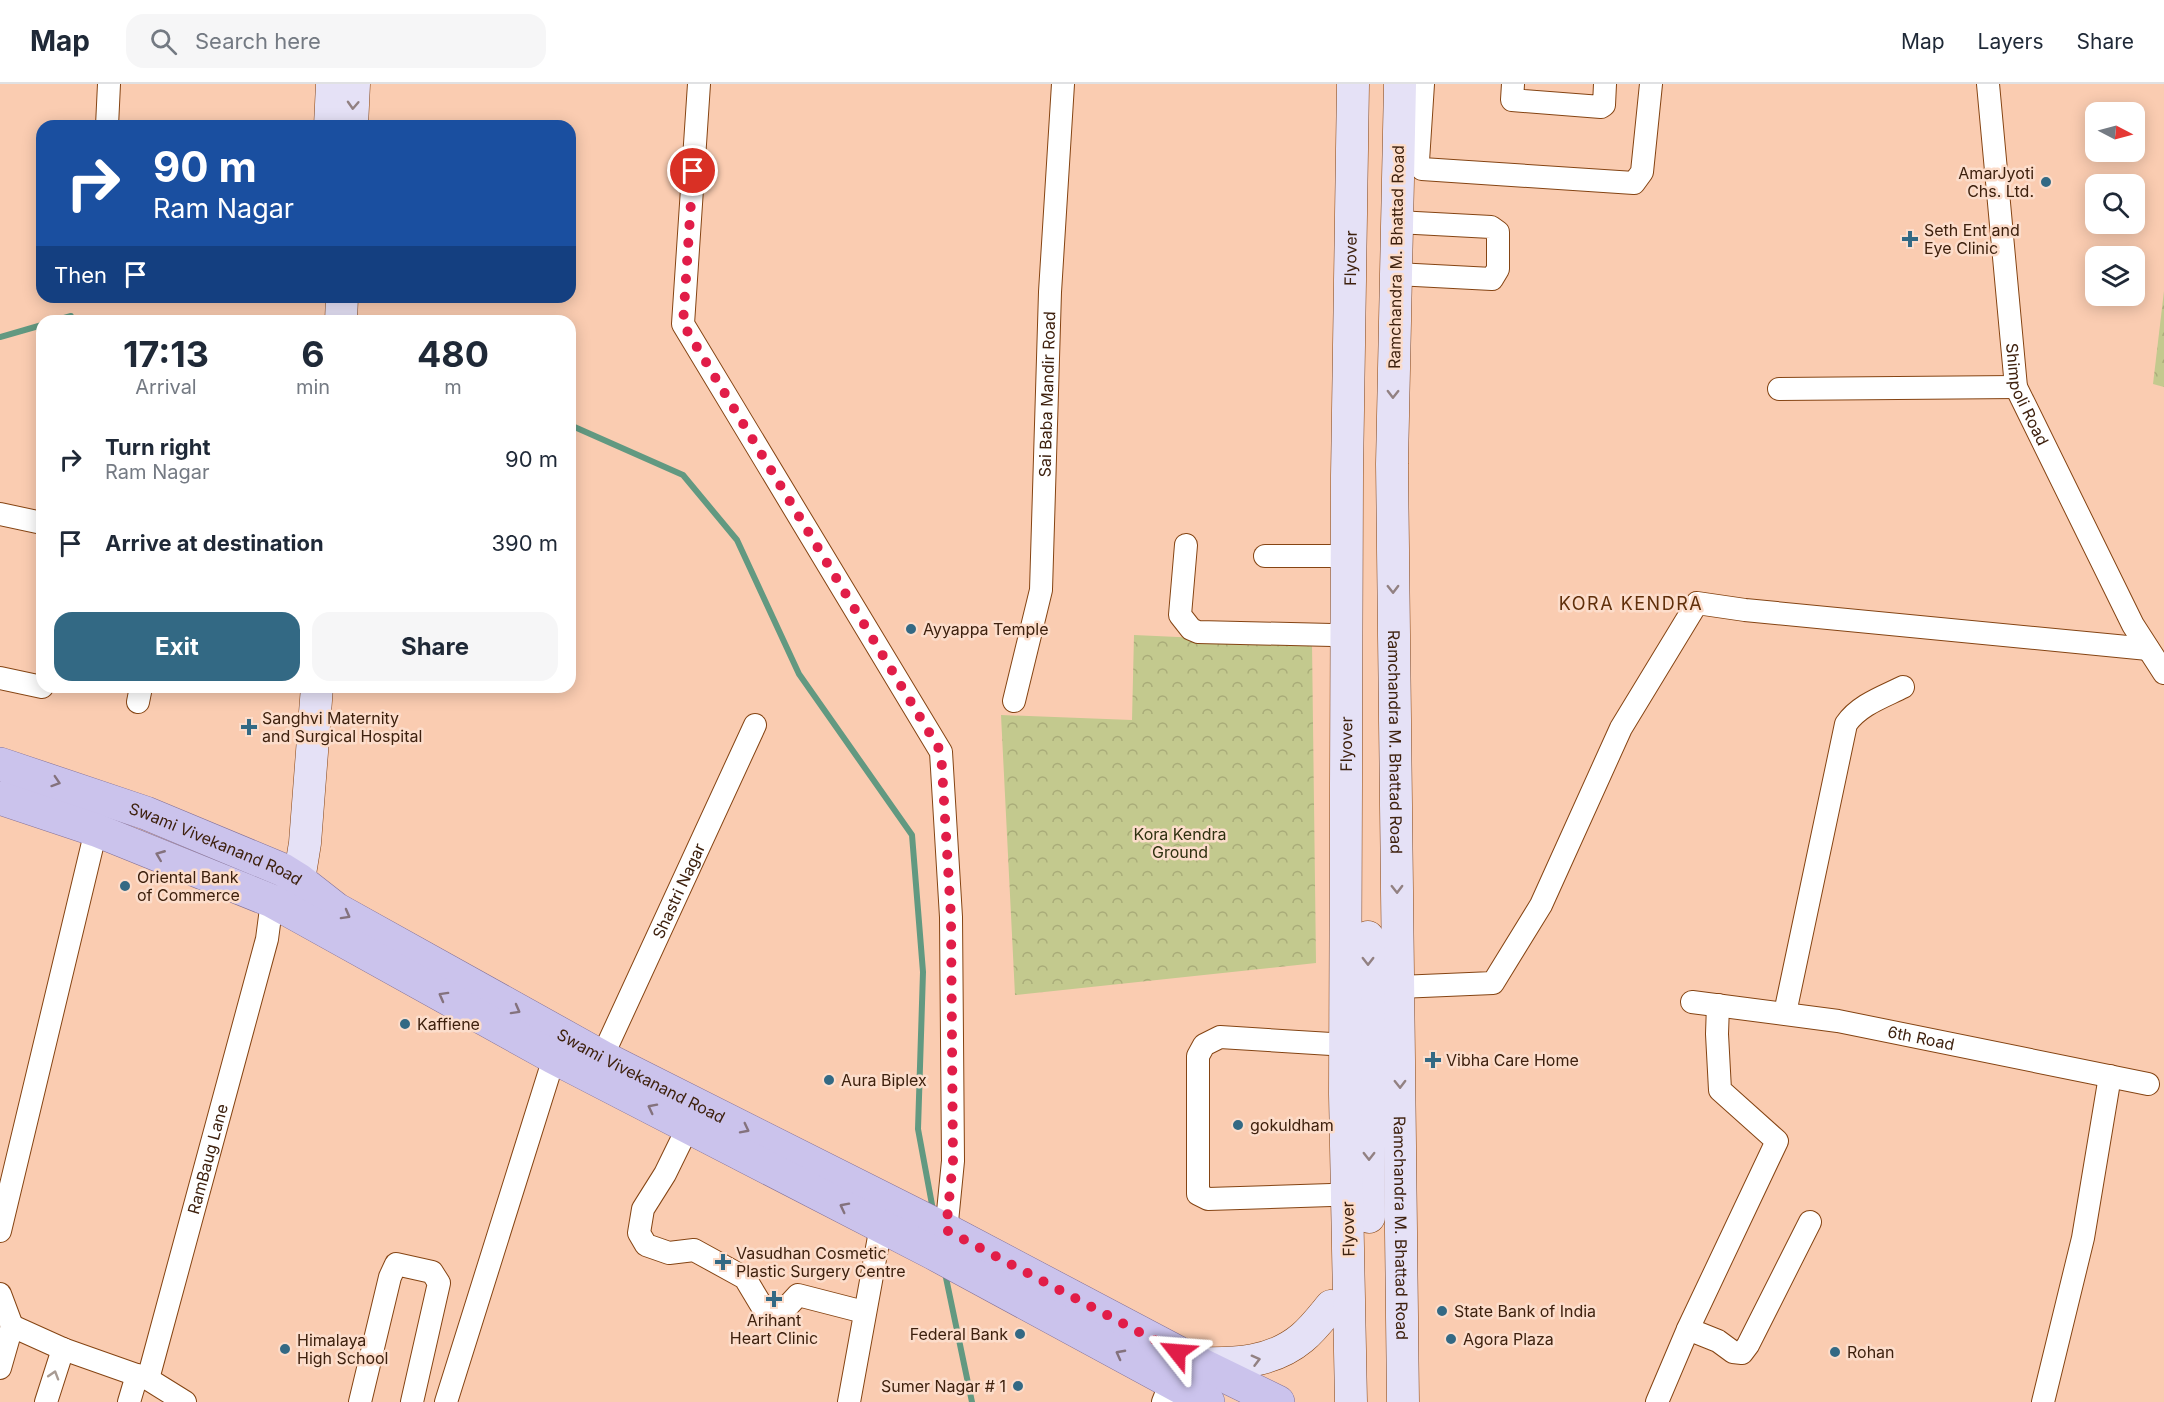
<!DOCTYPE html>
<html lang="en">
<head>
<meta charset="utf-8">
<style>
  body { margin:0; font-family:Inter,sans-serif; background:#f6f6f7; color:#1f2937; height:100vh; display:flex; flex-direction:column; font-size:22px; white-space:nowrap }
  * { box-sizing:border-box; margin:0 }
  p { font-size:20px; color:#747a83 }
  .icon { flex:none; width:33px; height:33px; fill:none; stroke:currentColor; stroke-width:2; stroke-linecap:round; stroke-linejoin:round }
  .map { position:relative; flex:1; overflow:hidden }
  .side { position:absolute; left:36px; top:231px; width:540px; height:378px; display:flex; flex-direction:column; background:#fff; border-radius:18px; box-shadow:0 3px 15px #0003 }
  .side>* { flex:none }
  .guide { position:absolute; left:36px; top:36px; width:540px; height:183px; border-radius:18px; box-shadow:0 3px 15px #0003; background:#1a4fa0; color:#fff; overflow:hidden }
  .needle { width:39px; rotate:96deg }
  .tools { position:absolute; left:2085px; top:18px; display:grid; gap:12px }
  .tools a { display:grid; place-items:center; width:60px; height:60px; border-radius:12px; background:#fff; box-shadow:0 3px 15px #0003; font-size:30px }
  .pin { position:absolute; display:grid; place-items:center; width:51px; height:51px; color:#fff; margin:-26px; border:3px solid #fff; border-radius:50%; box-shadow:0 2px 6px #0007 }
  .me { position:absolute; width:66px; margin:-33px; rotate:298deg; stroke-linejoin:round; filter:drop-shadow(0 0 4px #0008) }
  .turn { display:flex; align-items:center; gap:21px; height:126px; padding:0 18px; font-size:27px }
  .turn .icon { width:78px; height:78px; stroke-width:2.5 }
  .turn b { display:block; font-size:42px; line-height:51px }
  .then { display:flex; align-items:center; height:57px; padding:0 18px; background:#0003; gap:12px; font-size:22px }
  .eta { display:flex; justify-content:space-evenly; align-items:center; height:102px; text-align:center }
  .eta b { font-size:36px; font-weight:700; line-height:42px }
  .primary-button { display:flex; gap:12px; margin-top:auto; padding:12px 18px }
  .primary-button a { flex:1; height:69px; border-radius:18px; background:#336984; color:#fff; font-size:24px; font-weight:700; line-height:69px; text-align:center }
  .primary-button a+a { background:#f6f6f7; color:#1f2937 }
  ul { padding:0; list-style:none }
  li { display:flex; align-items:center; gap:18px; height:84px; padding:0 18px }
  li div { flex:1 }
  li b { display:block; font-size:22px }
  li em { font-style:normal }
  header { display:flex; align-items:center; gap:36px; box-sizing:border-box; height:84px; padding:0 30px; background:#fff; border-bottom:2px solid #e0e1e3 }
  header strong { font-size:28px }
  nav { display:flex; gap:33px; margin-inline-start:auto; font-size:21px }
  .search { width:420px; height:54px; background:#f6f6f7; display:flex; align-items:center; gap:15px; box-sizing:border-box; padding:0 21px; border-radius:18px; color:#747a83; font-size:22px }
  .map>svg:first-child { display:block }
  .park { fill:url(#park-crowns) }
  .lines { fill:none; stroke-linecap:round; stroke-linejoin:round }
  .stream { stroke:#629981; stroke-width:6 }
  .street-casing { stroke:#854413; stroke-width:24 }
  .secondary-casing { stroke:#854413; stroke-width:33 }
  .primary-casing { stroke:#837096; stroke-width:34 }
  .street { stroke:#fff; stroke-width:22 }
  .secondary { stroke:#e5e1f6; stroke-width:32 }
  .primary { stroke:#cbc3ec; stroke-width:33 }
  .oneway { stroke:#928182 }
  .oneway2 { stroke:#84727d }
  .oneway3 { stroke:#a89b93 }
  .route { stroke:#e11d48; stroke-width:10; stroke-dasharray:0 18 }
  .poi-dot { fill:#336984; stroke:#fcddcb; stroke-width:2 }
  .labels { text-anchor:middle; stroke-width:5; stroke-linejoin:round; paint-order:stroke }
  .poi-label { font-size:16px; fill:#3e210e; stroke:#fcddcb; text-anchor:start }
  .street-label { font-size:16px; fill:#3e210e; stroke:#fcddcb }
  .park-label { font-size:16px; fill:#2f3110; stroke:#fcddcb }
  .neighbourhood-label { font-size:18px; letter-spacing:1.5px; fill:#602f0a; stroke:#fcddcb }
</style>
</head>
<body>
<header>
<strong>Map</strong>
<div class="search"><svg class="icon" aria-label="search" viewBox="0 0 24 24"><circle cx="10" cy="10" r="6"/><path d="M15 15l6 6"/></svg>Search here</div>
<nav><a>Map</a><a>Layers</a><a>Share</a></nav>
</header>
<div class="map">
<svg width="2164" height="1318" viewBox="0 0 2164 1318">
  <defs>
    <pattern id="park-crowns" width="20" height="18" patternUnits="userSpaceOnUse" patternTransform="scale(1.5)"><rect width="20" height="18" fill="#c3c98e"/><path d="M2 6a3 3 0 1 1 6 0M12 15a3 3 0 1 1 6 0" fill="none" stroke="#a9ac79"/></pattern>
  </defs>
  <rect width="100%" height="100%" fill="#faccb1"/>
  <!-- park -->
  <g class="park">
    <polygon points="2164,207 2164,303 2153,300"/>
    <polygon points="1134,551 1312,559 1316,879 1015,911 1001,631 1132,636"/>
  </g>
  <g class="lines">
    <!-- stream -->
    <g class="stream">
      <polyline points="54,237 71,232 72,237"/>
      <polyline points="0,253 42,241"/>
      <polyline points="570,341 683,391 737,456 799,590 912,751 923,888 918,1045 933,1126"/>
      <polyline points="945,1189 972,1318"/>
    </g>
    <defs>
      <g id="street">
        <polyline points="699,0 683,240 941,668 951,833 953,1077 945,1158"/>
        <polyline points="1423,0 1418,77 1422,85 1634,99 1642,88 1651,0"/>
        <polyline points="1513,0 1512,16 1601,23 1604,21 1605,0"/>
        <path id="s1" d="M 1988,0 L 2016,303 L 2133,541 L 2164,589"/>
        <polyline points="107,42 109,0"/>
        <polyline points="1396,190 1492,195 1498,185 1498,148 1491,143 1397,138"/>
        <polyline points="1779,305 2016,303"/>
        <polyline points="0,430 42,439"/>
        <polyline points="1186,461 1180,531 1191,545 1198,548 1332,551"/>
        <polyline points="1265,472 1332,472"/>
        <polyline points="0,594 42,603"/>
        <path id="s2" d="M 1014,617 L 1041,506 L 1050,208 L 1063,0"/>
        <polyline points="138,618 141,603"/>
        <polyline points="1399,903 1493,899 1541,821 1621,644 1697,519 1745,526 2148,565"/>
        <path id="s3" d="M 1692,918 L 1838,937 L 2148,1000"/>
        <path d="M 1785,929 L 1846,640 C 1859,621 1883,613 1903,603"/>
        <path id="s4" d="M 602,973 L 755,641"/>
        <polyline points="688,1043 665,1090 643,1125 639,1149 646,1161 669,1169 694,1166 745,1194 766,1229 786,1224 798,1211 864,1228"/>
        <polyline points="1331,1111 1208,1115 1198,1110 1198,972 1204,961 1220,953 1331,960"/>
        <polyline points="0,1147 96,746"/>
        <polyline points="0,1210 12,1242"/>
        <polyline points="12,1242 63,1265 148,1295 185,1318"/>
        <polyline points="1688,1245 1718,1257 1733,1268 1742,1269 1748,1261 1810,1138"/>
        <polyline points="0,1284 12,1242"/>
        <path id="s5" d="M 148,1295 L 267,855 L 272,817"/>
        <polyline points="46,1318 63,1265"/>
        <polyline points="129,1318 137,1291"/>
        <polyline points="360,1318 390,1193 396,1180 432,1188 439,1199 412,1318"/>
        <polyline points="446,1318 558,961"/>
        <polyline points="849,1318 881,1142"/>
        <polyline points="1163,1318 1171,1298"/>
        <polyline points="1657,1318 1688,1245 1777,1057 1720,1006 1717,950 1718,921"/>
        <polyline points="2043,1318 2083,1154 2110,992"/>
      </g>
      <g id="secondary">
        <path id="s6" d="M 1400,0 L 1392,380 L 1403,1318"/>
        <polyline points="330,42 332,0"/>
        <polyline points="352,42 354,0"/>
        <polyline points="341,237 342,213"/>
        <polyline points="291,818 299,796 305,759 317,603"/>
        <polyline points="1368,853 1369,1133"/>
        <path d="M 1198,1279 C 1235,1280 1272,1279 1302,1254 C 1313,1245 1322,1233 1331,1222"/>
        <path id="s7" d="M 1351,1318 L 1345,1010 L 1347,392 L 1353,0"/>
      </g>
      <g id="primary">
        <path id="s8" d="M 0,680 L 146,729 L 283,786 L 299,796 L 336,825 L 602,973 L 946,1146 L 1198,1279 L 1278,1318"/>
        <polyline points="0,714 96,746 272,817 553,973 933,1169 1208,1318"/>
      </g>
    </defs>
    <!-- street casing -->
    <use href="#street" class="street-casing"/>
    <!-- secondary casing -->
    <use href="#secondary" class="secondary-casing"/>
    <!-- primary casing -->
    <use href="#primary" class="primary-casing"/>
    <!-- street -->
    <use href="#street" class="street"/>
    <!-- secondary -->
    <use href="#secondary" class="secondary"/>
    <!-- primary -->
    <use href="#primary" class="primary"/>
  </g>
  <!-- one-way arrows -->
  <defs><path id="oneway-chevron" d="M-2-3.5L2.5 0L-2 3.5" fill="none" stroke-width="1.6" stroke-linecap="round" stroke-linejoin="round" transform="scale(1.5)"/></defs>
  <g class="oneway">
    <use href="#oneway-chevron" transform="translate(353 21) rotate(93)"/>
    <use href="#oneway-chevron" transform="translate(1393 310) rotate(91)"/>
    <use href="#oneway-chevron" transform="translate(1393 505) rotate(89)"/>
    <use href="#oneway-chevron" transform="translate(1397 805) rotate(89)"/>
    <use href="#oneway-chevron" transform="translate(1368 877) rotate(90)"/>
    <use href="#oneway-chevron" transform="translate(1400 1000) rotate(89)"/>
    <use href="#oneway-chevron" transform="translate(1369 1072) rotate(90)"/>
    <use href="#oneway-chevron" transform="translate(1256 1276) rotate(-15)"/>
  </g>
  <g class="oneway2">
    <use href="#oneway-chevron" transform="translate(56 698) rotate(18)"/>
    <use href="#oneway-chevron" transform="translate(160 771) rotate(-158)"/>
    <use href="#oneway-chevron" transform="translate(346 831) rotate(29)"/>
    <use href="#oneway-chevron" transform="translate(443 912) rotate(-151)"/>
    <use href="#oneway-chevron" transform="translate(516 926) rotate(29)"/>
    <use href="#oneway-chevron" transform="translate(652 1024) rotate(-153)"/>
    <use href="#oneway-chevron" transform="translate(745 1045) rotate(27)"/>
    <use href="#oneway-chevron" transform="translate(844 1123) rotate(-153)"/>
    <use href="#oneway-chevron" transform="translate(1120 1270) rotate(-152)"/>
  </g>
  <use class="oneway3" href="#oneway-chevron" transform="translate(54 1291) rotate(-73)"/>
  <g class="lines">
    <!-- route -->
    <polyline class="route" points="693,87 683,240 941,668 951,833 953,1077 946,1146 1177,1268"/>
  </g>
  <!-- markers -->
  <g class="poi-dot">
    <circle cx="2046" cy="98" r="6"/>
    <path d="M1907 146h6v6h6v6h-6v6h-6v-6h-6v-6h6z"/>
    <circle cx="911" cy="545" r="6"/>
    <path d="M246 634h6v6h6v6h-6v6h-6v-6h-6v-6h6z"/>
    <circle cx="125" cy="802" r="6"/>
    <circle cx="405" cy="940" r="6"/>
    <path d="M1430 967h6v6h6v6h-6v6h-6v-6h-6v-6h6z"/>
    <circle cx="829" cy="996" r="6"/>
    <circle cx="1238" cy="1041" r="6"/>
    <path d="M720 1169h6v6h6v6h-6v6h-6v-6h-6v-6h6z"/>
    <path d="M771 1206h6v6h6v6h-6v6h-6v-6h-6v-6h6z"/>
    <circle cx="1442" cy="1227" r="6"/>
    <circle cx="1020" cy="1250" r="6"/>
    <circle cx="1451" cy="1255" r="6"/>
    <circle cx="285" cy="1265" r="6"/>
    <circle cx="1835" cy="1268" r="6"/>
    <circle cx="1018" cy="1302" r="6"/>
  </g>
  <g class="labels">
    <!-- poi labels -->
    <g class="poi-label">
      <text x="2034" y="95" text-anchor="end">AmarJyoti<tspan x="2034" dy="18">Chs. Ltd.</tspan></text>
      <text x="1924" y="152">Seth Ent and<tspan x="1924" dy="18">Eye Clinic</tspan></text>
      <text x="923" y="551">Ayyappa Temple</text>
      <text x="262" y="640">Sanghvi Maternity<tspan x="262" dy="18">and Surgical Hospital</tspan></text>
      <text x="137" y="799">Oriental Bank<tspan x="137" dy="18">of Commerce</tspan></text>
      <text x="417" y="946">Kaffiene</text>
      <text x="1446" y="982">Vibha Care Home</text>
      <text x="841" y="1002">Aura Biplex</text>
      <text x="1250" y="1047">gokuldham</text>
      <text x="736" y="1175">Vasudhan Cosmetic<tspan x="736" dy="18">Plastic Surgery Centre</tspan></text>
      <text x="1454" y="1233">State Bank of India</text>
      <text x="774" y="1242" text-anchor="middle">Arihant<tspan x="774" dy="18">Heart Clinic</tspan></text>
      <text x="1008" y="1256" text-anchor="end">Federal Bank</text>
      <text x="1463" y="1261">Agora Plaza</text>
      <text x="297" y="1262">Himalaya<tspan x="297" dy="18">High School</tspan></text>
      <text x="1847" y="1274">Rohan</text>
      <text x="1006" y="1308" text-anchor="end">Sumer Nagar # 1</text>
    </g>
    <!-- street labels -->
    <g class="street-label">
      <text dy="6" stroke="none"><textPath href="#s7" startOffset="1144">Flyover</textPath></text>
      <text transform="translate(1396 173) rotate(-89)" y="6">Ramchandra M. Bhattad Road</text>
      <text dy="6" stroke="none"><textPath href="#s1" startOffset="314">Shimpoli Road</textPath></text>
      <text dy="6" stroke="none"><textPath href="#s2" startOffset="310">Sai Baba Mandir Road</textPath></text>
      <text dy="6" stroke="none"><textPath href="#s7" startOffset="658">Flyover</textPath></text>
      <text dy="6" stroke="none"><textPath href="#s6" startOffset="658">Ramchandra M. Bhattad Road</textPath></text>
      <text dy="6" stroke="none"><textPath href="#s8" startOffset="230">Swami Vivekanand Road</textPath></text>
      <text dy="6" stroke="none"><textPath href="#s4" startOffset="183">Shastri Nagar</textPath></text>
      <text dy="6" stroke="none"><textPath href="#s3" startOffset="232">6th Road</textPath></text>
      <text dy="6" stroke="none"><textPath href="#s8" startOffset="716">Swami Vivekanand Road</textPath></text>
      <text dy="6" stroke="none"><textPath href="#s5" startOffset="228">RamBaug Lane</textPath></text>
      <text transform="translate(1348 1145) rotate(-91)" y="6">Flyover</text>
      <text dy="6" stroke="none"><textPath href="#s6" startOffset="1144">Ramchandra M. Bhattad Road</textPath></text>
    </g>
    <!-- park labels -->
    <g class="park-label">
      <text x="1180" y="756">Kora Kendra<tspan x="1180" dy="18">Ground</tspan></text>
    </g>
    <!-- neighbourhood labels -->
    <g class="neighbourhood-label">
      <text x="1631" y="526">KORA KENDRA</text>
    </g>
  </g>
</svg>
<div class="tools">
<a><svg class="needle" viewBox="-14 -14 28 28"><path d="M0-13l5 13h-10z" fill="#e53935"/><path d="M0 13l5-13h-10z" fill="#747a83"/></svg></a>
<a><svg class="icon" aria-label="search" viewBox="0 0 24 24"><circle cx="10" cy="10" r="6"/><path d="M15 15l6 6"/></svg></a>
<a><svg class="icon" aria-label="layers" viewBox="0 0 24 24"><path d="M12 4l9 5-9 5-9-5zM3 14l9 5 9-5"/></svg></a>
</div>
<div class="pin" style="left:693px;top:87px;background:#d93025"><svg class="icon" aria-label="arrive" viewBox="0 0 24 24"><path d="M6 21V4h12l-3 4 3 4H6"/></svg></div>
<svg class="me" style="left:1177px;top:1268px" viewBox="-20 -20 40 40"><path d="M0-17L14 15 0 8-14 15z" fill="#e11d48" stroke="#fff" stroke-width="4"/></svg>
<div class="guide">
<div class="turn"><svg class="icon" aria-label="right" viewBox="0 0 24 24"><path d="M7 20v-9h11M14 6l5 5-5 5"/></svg><div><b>90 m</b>Ram Nagar</div></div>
<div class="then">Then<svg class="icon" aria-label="arrive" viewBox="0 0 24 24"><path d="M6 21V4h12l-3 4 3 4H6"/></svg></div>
</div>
<section class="side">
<div class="eta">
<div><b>17:13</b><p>Arrival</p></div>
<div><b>6</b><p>min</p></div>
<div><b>480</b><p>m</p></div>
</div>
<ul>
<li><svg class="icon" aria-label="right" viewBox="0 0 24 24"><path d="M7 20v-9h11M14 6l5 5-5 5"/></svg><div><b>Turn right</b><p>Ram Nagar</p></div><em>90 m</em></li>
<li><svg class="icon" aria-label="arrive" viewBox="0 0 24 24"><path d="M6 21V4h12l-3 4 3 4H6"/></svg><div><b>Arrive at destination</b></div><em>390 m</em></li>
</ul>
<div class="primary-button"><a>Exit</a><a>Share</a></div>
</section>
</div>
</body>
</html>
